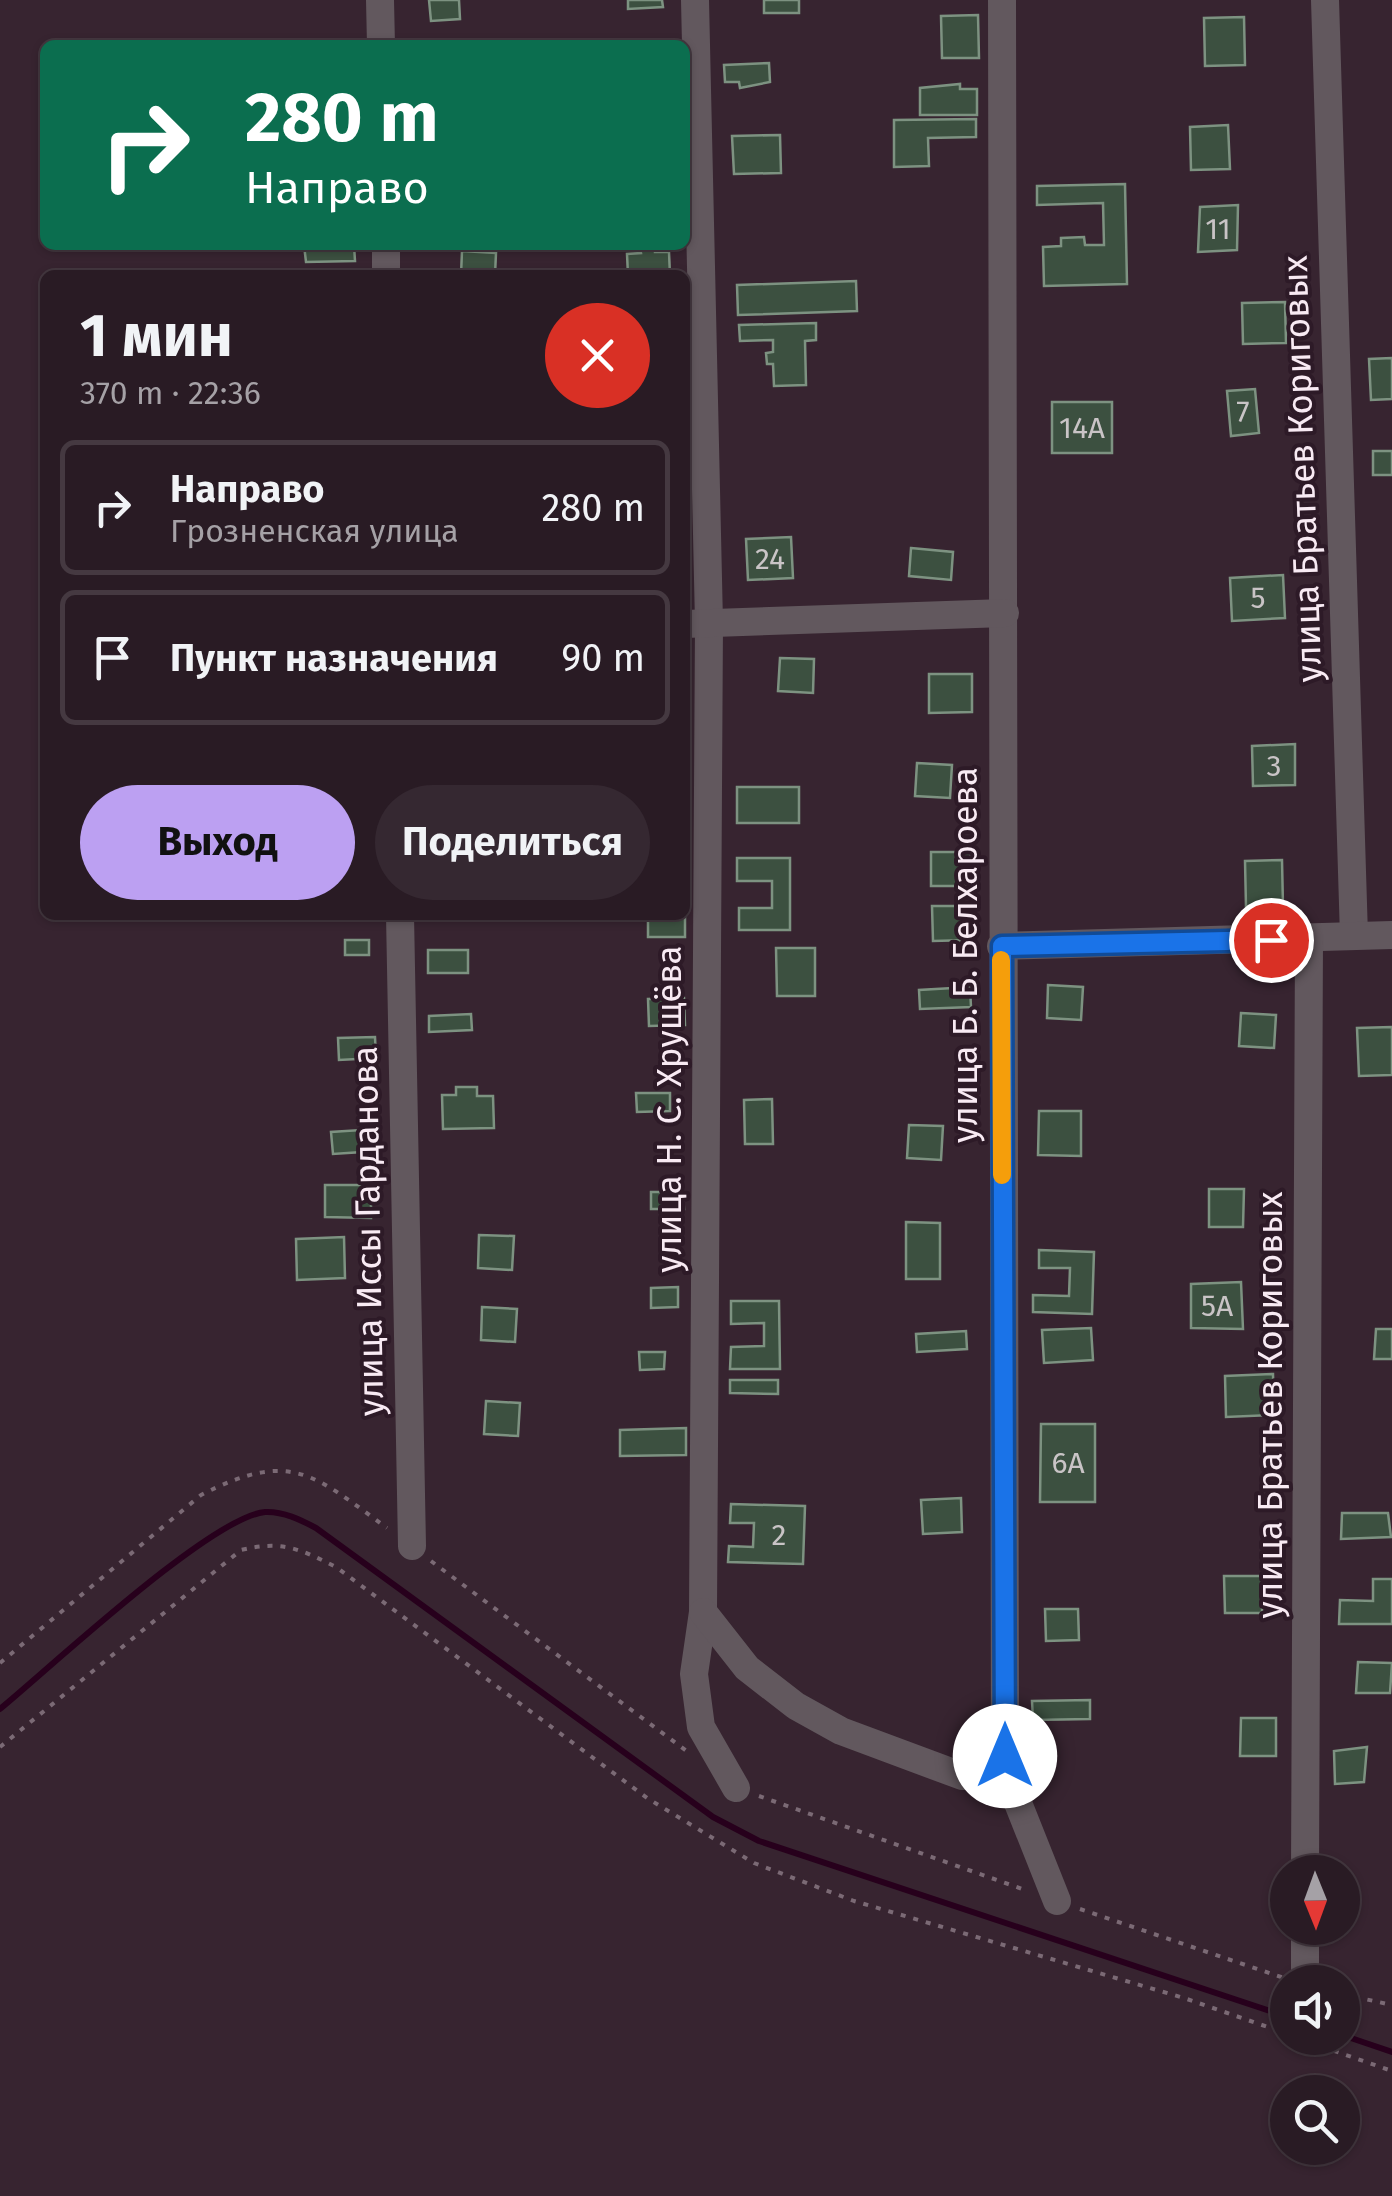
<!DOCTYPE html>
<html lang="ru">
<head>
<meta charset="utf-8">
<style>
  body { margin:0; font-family:"Fira Sans",sans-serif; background:#352831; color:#f1f3f6; height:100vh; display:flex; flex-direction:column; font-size:38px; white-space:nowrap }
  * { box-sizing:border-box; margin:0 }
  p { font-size:32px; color:#a5a1a6 }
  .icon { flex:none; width:55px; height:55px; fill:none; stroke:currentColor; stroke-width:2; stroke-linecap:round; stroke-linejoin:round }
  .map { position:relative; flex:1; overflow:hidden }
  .details { position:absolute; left:40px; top:270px; width:650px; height:650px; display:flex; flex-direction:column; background:#291b24; border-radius:15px; box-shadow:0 2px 8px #0004,0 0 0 2px #453941 }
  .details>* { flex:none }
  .top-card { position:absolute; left:40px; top:40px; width:650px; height:210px; border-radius:15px; box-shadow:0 2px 8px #0004,0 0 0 2px #453941; background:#0b6e4f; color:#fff; overflow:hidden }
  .needle { width:65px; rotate:179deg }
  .fabs { position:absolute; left:1270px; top:1855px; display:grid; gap:20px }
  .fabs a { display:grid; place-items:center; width:90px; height:90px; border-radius:50%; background:#291b24; box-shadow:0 2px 8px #0004,0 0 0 2px #453941; font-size:50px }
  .pin { position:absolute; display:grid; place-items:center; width:85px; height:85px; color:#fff; margin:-42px; border:5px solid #fff; border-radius:50%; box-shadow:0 2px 10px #0007 }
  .me { position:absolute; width:110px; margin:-55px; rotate:0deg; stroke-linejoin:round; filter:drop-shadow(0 0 8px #0008) }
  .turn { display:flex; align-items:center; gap:35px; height:210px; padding:0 40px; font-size:45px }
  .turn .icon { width:130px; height:130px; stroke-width:2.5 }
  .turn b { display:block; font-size:70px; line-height:85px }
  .round { display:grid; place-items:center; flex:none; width:105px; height:105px; border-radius:52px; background:#352831 }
  .headline { display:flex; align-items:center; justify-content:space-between; height:170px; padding:0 40px }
  h1 { font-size:60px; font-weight:700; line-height:75px }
  .primary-button { display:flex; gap:20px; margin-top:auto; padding:20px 40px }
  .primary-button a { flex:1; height:115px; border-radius:60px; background:#bca0f2; color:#111; font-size:40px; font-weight:700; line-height:115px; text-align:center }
  .primary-button a+a { background:#352831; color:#f1f3f6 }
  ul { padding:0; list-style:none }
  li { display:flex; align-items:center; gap:30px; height:135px; margin:0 20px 15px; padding:0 20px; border:5px solid #453941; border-radius:15px }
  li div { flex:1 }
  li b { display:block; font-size:38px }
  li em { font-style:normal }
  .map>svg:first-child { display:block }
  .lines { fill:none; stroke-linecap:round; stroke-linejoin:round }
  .stream { stroke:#27001c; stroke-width:6 }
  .building { fill:#3c5040; stroke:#7d9281; stroke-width:2.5 }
  .path { stroke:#7b6a75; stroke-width:4; stroke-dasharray:5 8; stroke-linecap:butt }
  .minor { stroke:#62585e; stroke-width:28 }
  .route-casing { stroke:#114b97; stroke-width:25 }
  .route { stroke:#1a73e8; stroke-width:18 }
  .slow { stroke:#f59e0b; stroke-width:18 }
  .labels { text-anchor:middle; stroke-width:8; stroke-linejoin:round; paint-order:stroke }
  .number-label { font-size:30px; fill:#c9c4c6 }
  .street-label { font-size:35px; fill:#f8eaf3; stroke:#2d1a27 }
</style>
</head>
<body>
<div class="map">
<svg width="1392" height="2196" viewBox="0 0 1392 2196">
  <rect width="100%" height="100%" fill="#372430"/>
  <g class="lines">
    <!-- stream -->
    <g class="stream">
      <path d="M 0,1709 C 50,1668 211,1517 265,1512 C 283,1511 301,1520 316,1528 L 713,1817 L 759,1841 L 1288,2017"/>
      <polyline points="1342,2035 1392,2052"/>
    </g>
  </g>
  <!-- building -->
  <g class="building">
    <polygon points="429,0 459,0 460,19 431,21"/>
    <polygon points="628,0 662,0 663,7 628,9"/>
    <rect x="764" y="0" width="35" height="13"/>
    <polygon points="978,15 979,58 942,58 941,16"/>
    <polygon points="1244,17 1245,65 1205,66 1204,18"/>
    <polygon points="769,63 770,82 740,88 739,82 725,82 724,65"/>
    <polygon points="960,84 960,89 977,89 977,115 920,115 920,88"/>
    <polygon points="976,119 976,137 928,138 929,166 894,167 894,120"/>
    <polygon points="1228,125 1230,169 1191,170 1190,127"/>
    <polygon points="780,135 781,173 734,174 732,136"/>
    <polygon points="1125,184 1127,284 1044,286 1043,247 1061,246 1061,238 1084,237 1085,245 1104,245 1103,203 1037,205 1037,186"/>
    <polygon points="1238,205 1237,250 1198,252 1200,207"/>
    <polygon points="304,245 354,245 355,261 306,262"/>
    <polygon points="655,247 655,252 669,252 670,275 628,275 627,254 641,253 640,248"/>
    <polygon points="462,251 496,253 495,275 461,275"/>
    <polygon points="856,281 857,311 738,315 737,285"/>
    <polygon points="1285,302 1286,343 1243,344 1242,303"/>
    <polygon points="816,323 816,340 805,341 806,385 774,386 773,364 767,364 766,353 773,352 773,340 740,341 739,325"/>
    <polygon points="1392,358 1392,399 1371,400 1369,359"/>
    <polygon points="1255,389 1259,433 1231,436 1227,391"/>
    <rect x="1052" y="402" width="60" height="51"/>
    <rect x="1373" y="451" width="19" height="24"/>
    <polygon points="791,537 793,578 748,580 746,539"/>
    <polygon points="911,548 953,552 951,580 909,576"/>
    <polygon points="1283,575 1285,618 1232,621 1230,578"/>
    <polygon points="780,658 814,659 813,693 778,691"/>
    <polygon points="929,674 972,674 972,712 929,713"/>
    <polygon points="1295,744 1295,785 1253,786 1252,746"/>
    <polygon points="917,763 952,765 950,798 915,796"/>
    <rect x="737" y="787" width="62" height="36"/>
    <polygon points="931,852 970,852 971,886 931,886"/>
    <polygon points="737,858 790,858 790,930 739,930 739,908 772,908 772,881 737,881"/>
    <polygon points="1282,860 1283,906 1246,907 1245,861"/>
    <polygon points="932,906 970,906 970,940 933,941"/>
    <rect x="648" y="915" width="37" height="22"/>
    <rect x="345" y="940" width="24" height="15"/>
    <polygon points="776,948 815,948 815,996 777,996"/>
    <rect x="428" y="950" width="40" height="23"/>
    <polygon points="1048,985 1083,987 1081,1020 1047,1018"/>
    <polygon points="970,987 971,1007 920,1009 919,990"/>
    <polygon points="684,998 685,1025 649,1026 648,999"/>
    <polygon points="1241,1013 1276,1015 1274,1048 1239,1046"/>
    <polygon points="471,1014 472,1030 429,1032 429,1016"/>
    <polygon points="1392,1027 1392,1075 1359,1076 1357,1028"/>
    <polygon points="375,1037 376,1058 339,1060 338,1038"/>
    <polygon points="456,1087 477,1087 477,1096 493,1096 494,1128 443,1129 442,1095 456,1095"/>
    <polygon points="636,1093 670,1093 670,1111 637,1112"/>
    <polygon points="772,1099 773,1144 745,1144 744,1100"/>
    <polygon points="1039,1111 1081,1111 1081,1156 1038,1155"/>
    <polygon points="909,1125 943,1126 941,1160 907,1158"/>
    <polygon points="361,1130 362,1152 333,1154 331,1132"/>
    <polygon points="325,1185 371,1185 371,1218 325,1217"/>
    <polygon points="1209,1189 1244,1189 1243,1227 1209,1227"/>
    <polygon points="651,1192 683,1192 684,1209 651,1209"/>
    <polygon points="906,1222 940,1223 940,1279 906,1279"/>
    <polygon points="479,1235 514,1236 512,1270 478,1268"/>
    <polygon points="344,1237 345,1278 297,1280 296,1239"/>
    <polygon points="1039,1250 1094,1252 1092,1314 1033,1312 1033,1295 1069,1296 1070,1268 1039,1268"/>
    <polygon points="1241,1282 1243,1329 1191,1328 1191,1284"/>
    <polygon points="678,1287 678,1307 651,1308 651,1288"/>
    <polygon points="731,1301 779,1301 780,1369 730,1369 731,1347 764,1346 764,1323 731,1324"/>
    <polygon points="482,1307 517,1309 515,1342 481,1340"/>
    <polygon points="1091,1328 1093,1360 1044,1363 1042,1330"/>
    <polygon points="1376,1329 1392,1329 1392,1359 1374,1359"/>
    <polygon points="966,1331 967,1349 917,1352 916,1334"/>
    <polygon points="639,1352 665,1352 664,1369 640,1370"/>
    <polygon points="1273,1374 1274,1415 1226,1417 1225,1376"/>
    <polygon points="730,1380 778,1380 778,1394 730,1393"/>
    <polygon points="486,1401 520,1403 518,1436 484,1434"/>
    <polygon points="1041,1424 1095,1424 1095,1502 1040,1502"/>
    <polygon points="686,1428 686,1455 620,1456 620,1430"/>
    <polygon points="961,1498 962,1532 923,1534 921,1500"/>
    <polygon points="731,1504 805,1506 803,1564 728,1562 729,1546 753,1547 754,1523 730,1523"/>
    <polygon points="1342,1513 1388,1513 1391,1537 1341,1539"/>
    <polygon points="1224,1576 1262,1576 1262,1613 1225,1613"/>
    <polygon points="1373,1579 1392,1579 1392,1624 1339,1624 1340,1600 1373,1601"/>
    <polygon points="1045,1609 1078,1609 1079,1640 1046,1641"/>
    <polygon points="1358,1662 1392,1663 1390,1693 1356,1693"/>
    <polygon points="1090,1700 1090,1719 1033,1720 1032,1701"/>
    <polygon points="1241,1718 1276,1718 1276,1756 1240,1756"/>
    <polygon points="1367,1747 1364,1782 1335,1784 1334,1751"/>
  </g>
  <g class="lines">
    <!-- path -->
    <g class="path">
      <polyline points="431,1561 688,1752"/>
      <path d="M 0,1663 L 201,1495 C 291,1449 313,1474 387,1528"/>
      <path d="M 0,1747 L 241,1550 C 282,1540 300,1549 336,1567 L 647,1798 L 754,1863 L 854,1901 L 1184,1998 L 1288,2034"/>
      <polyline points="759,1796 1028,1891"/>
      <polyline points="1080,1909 1284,1978"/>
      <polyline points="1342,1994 1392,2005"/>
      <polyline points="1297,2038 1392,2071"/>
    </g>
    <!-- minor -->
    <g class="minor">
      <polyline points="380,0 381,45"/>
      <polyline points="695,0 709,623 703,1612 694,1674 701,1727 736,1788"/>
      <polyline points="1002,0 1005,1755 1014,1793 1057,1901"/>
      <polyline points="1325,0 1354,936"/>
      <polyline points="386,245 386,275"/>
      <polyline points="685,624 1005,613"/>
      <polyline points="400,915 412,1546"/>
      <polyline points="1001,946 1392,935"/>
      <polyline points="703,1612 747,1668 796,1706 841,1731 962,1776 987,1773 1005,1755"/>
      <polyline points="1305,1872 1309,939"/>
      <polyline points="1305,1982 1305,1928"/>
    </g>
  </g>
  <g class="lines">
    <defs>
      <polyline id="route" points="1005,1756 1002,946 1271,940"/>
    </defs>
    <!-- route casing -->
    <use href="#route" class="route-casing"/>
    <!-- route -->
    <use href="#route" class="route"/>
    <!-- slow -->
    <polyline class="slow" points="1001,960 1002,1175"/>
  </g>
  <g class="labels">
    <!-- number labels -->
    <g class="number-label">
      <text x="1218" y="239">11</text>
      <text x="1243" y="422">7</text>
      <text x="1082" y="438">14А</text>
      <text x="770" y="569">24</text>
      <text x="1258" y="608">5</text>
      <text x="1274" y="776">3</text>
      <text x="1217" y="1316">5А</text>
      <text x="1068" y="1473">6А</text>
      <text x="779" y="1545">2</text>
    </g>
    <!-- street labels -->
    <g class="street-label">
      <text transform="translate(1302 469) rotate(-92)" y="12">улица Братьев Кориговых</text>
      <text transform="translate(965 955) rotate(-90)" y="12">улица Б. Б. Белхароева</text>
      <text transform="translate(669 1109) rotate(-90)" y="12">улица Н. С. Хрущёва</text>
      <text transform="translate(368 1231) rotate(-91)" y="12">улица Иссы Гарданова</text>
      <text transform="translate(1270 1405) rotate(-90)" y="12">улица Братьев Кориговых</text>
    </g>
  </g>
</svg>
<div class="fabs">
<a><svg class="needle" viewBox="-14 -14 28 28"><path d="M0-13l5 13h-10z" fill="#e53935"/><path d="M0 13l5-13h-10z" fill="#a5a1a6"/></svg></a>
<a><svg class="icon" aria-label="sound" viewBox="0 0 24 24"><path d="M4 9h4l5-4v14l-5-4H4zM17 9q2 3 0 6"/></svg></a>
<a><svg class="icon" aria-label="search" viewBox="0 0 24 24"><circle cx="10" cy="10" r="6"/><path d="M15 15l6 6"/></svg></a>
</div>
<div class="pin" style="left:1271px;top:940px;background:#d93025"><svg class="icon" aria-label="arrive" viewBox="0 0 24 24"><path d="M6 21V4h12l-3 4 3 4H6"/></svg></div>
<svg class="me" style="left:1005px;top:1756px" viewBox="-20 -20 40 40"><circle r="19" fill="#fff"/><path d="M0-13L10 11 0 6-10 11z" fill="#1a73e8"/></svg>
<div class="top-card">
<div class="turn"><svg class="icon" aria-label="right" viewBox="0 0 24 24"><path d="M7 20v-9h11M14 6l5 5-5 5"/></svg><div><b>280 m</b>Направо</div></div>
</div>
<section class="details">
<div class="headline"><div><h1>1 мин</h1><p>370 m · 22:36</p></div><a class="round" style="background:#d93025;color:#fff"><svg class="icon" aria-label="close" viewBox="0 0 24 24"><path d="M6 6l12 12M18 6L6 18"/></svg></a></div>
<ul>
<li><svg class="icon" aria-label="right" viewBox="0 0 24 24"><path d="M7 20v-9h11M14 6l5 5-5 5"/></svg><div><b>Направо</b><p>Грозненская улица</p></div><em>280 m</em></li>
<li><svg class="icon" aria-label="arrive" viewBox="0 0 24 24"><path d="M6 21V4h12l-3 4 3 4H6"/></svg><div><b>Пункт назначения</b></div><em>90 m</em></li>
</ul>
<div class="primary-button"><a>Выход</a><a>Поделиться</a></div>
</section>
</div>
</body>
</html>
